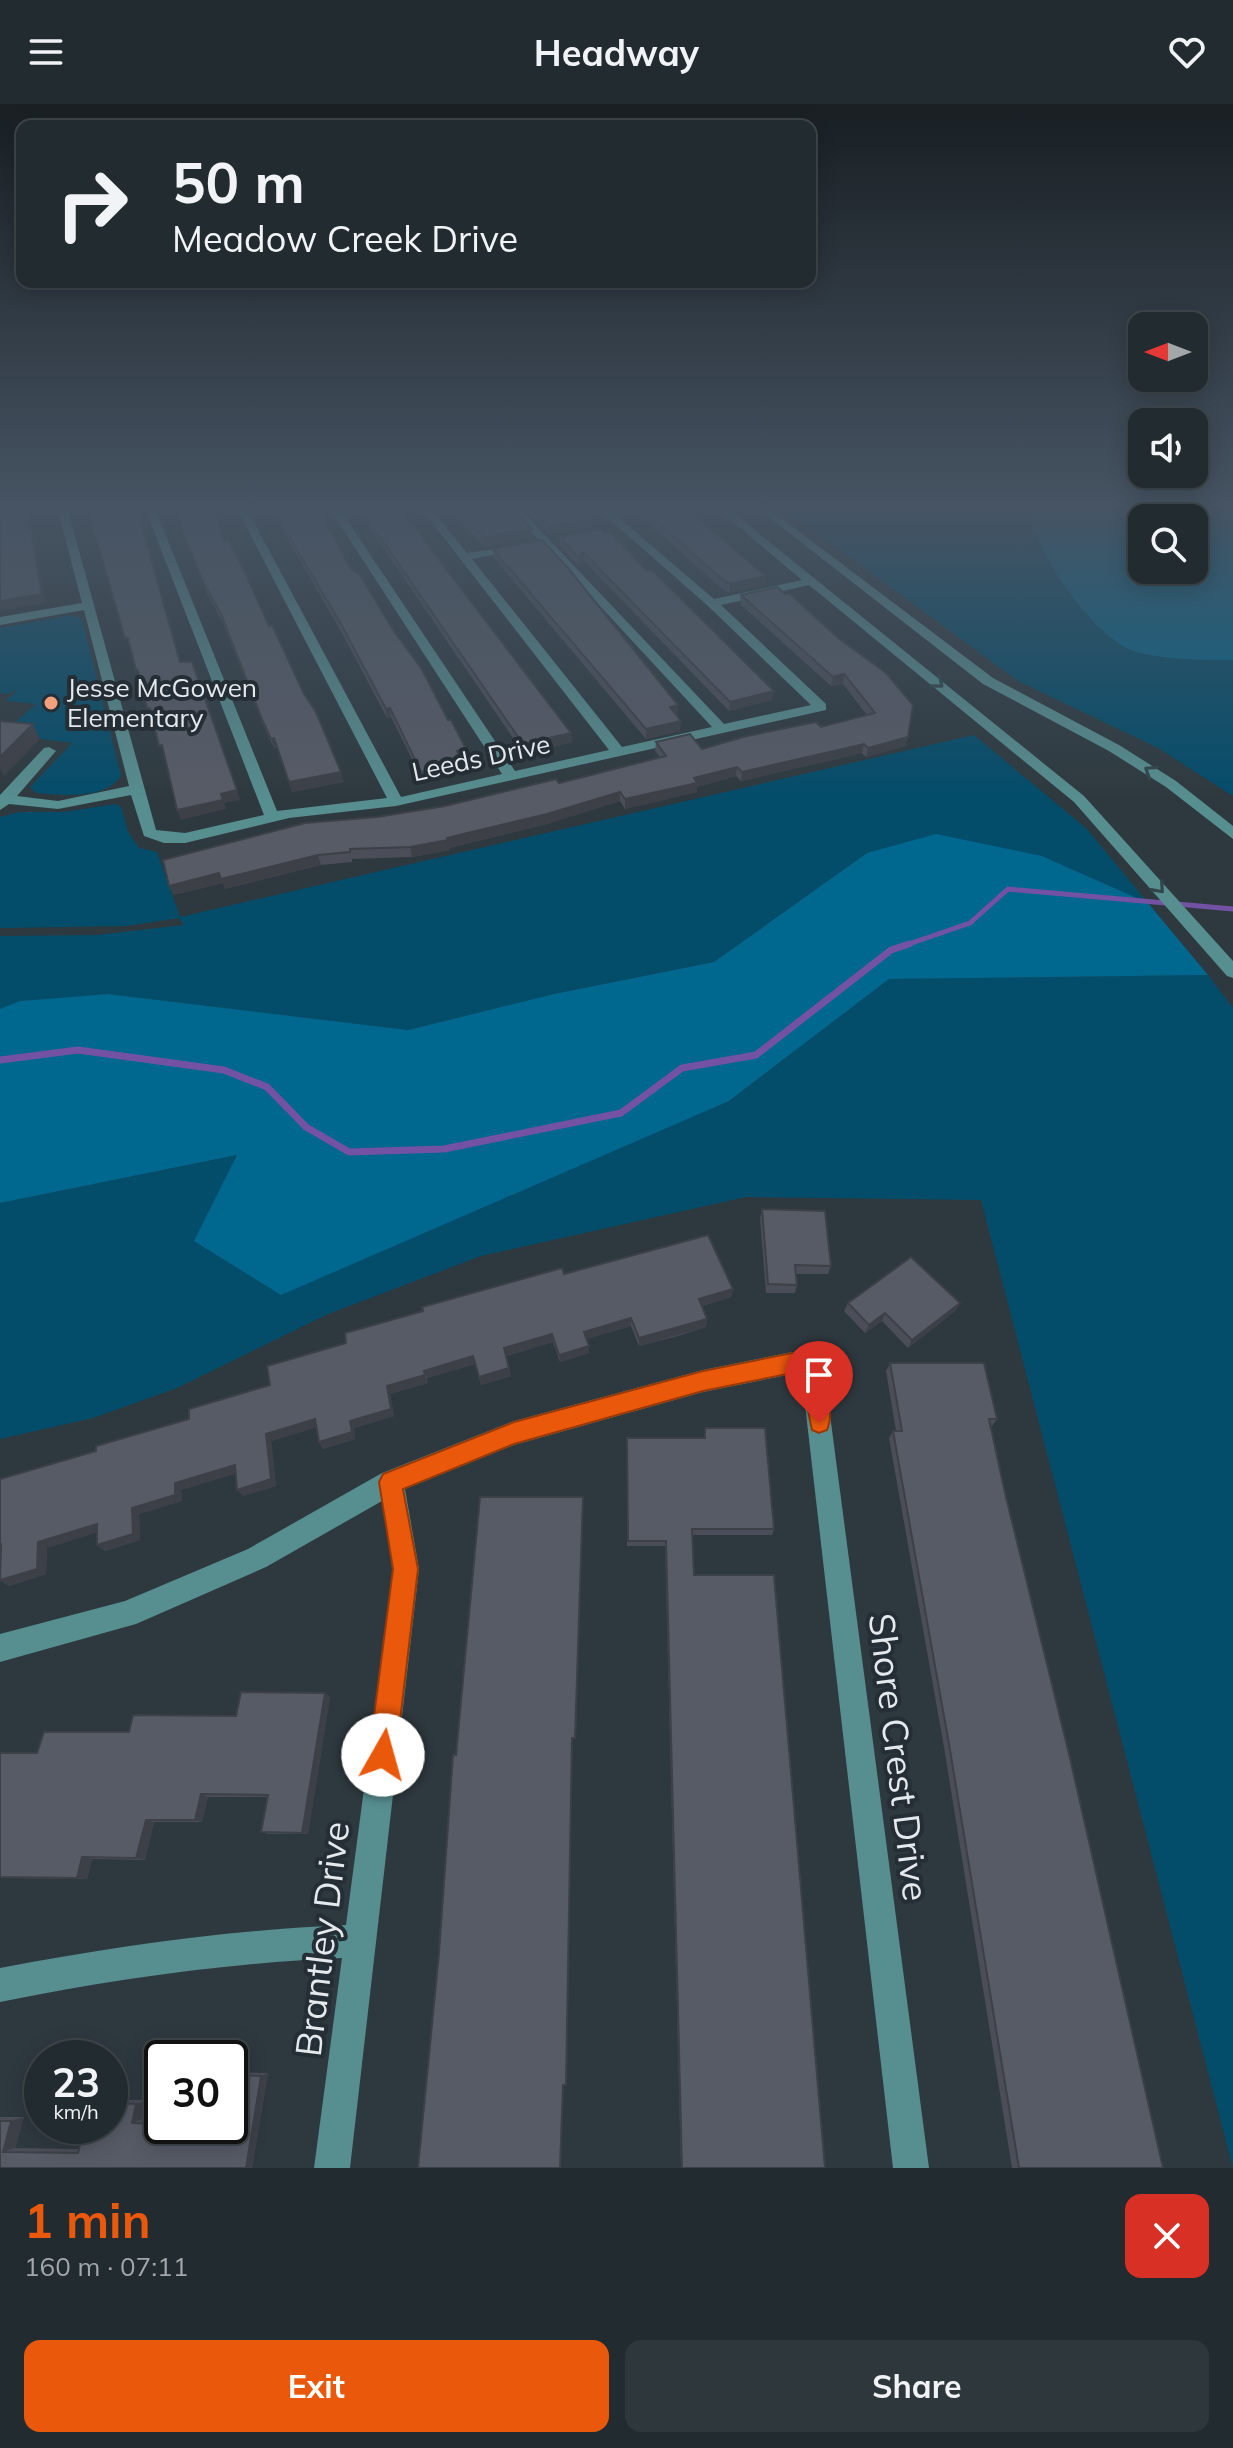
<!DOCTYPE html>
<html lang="en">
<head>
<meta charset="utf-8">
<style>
  body { margin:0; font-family:Mulish,sans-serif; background:#2e373b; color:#f1f3f6; height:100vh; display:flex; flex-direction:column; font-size:30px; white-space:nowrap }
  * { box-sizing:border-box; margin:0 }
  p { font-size:26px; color:#a2a7aa }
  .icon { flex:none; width:44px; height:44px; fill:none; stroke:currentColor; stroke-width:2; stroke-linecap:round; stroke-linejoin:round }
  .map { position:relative; height:2064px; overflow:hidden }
  .drawer { display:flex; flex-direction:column; background:#222b2f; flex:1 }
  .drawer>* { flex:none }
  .banner { position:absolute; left:16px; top:16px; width:800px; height:168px; border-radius:16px; box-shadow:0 4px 20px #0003,0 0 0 2px #3f474b; background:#222b2f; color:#f1f3f6; overflow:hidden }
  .needle { width:52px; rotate:270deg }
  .buttons { position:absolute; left:1128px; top:208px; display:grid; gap:16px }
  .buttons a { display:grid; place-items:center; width:80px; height:80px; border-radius:16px; background:#222b2f; box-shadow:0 4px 20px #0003,0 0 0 2px #3f474b; font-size:40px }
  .speed { position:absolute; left:24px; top:1936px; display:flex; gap:16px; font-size:40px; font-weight:700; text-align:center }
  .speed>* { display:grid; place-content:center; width:104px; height:104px; border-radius:50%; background:#222b2f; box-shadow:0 4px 20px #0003,0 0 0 2px #3f474b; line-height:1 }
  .speed small { font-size:20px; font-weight:400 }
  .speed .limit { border:4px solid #111; border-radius:12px; background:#fff; color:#111 }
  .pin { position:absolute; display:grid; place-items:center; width:68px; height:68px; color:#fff; margin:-82px -34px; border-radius:50% 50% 50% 0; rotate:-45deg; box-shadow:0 0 8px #0007 }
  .pin .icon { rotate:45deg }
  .me { position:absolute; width:88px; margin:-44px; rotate:7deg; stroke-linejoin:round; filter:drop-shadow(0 0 6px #0008) }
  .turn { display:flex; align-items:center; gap:28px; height:168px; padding:0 24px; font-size:36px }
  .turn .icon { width:104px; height:104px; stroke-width:2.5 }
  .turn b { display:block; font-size:56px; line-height:68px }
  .round { display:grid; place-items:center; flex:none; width:84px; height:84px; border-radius:16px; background:#2e373b }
  .headline { display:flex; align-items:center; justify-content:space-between; height:136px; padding:0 24px }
  h1 { font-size:48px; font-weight:700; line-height:60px; color:#ea580c }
  .action { display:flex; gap:16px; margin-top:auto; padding:16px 24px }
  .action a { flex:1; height:92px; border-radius:16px; background:#ea580c; color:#fff; font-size:32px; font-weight:700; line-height:92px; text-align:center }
  .action a+a { background:#2e373b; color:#f1f3f6 }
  header { display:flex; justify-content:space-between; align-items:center; height:104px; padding:0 24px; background:#222b2f; font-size:36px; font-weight:700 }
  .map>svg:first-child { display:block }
  .green { fill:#034d6b }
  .forest { fill:#00678f; fill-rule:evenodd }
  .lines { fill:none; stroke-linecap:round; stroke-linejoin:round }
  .stream-far1 { stroke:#7452a3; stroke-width:5 }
  .stream { stroke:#7452a3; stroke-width:7 }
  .minor { fill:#578e90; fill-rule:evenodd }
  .wall { fill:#4b4e58 }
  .shaded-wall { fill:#3d4047 }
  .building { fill:#575b66; stroke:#3d4047; stroke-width:2 }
  .oneway { stroke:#31464b }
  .route { fill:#ea580c; stroke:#983908; stroke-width:2 }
  .poi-dot { fill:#f2a17e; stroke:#242e34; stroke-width:3 }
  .labels { text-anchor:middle; stroke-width:8; stroke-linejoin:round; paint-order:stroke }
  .far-poi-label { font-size:26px; fill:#e3e9ed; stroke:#242e34; text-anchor:start }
  .far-street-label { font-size:26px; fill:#e3e9ed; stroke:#242e34 }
  .near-street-label { font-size:36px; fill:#e3e9ed; stroke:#242e34 }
</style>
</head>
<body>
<header><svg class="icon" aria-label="menu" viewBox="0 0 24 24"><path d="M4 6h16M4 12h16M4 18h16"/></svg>Headway<svg class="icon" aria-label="heart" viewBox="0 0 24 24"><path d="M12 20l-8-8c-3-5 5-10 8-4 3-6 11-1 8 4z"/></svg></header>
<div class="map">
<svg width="1233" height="2064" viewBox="0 0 1233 2064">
  <rect width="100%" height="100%" fill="#2e393f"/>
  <!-- green -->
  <g class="green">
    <path d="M 787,407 L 1029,407 C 1035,448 1097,539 1140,549 C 1168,556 1204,556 1233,556 L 1233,692 L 1158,644 L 1018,577 Z"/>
    <path d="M 72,511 L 82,515 L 121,672 C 105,696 61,691 36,689 L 30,683 L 72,639 L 2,630 L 36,600 L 6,597 L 18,584 L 8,590 L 0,589 L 0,524 Z"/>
    <polygon points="974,631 1087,725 1148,799 1042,752 867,749 714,858 554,890 408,926 108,890 21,897 0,905 0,832 97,831 184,821 179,814 126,822 0,824 0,713 20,708 64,708 115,700 121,703 128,728 139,744 157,748 180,813"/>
    <polygon points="1208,871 1233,904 1233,2064 981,1096 746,1093 481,1152 328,1210 177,1284 93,1314 0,1335 0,1099 237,1051 729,997 889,875"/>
  </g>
  <!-- forest -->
  <g class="forest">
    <path d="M 1029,407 L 1233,407 L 1233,556 C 1204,556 1168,556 1140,549 C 1097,540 1035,448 1029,407 ZM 1142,414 L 1194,414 L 1194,466 L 1142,466 Z"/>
    <polygon points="936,730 1042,752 1148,799 1208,871 889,875 729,997 281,1191 194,1137 237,1051 0,1099 0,905 20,897 108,890 408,926 554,890 714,858 867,749"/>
  </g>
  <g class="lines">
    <!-- stream-far1 -->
    <polyline class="stream-far1" points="903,842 970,819 1008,785 1233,805"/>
    <!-- stream -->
    <polyline class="stream" points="0,956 78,946 224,966 267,983 306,1023 349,1048 444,1045 621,1009 682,964 756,951 891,846 909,840"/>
    <!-- minor -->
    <g class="minor">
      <polygon points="58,407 68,407 156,726 185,729 264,711 146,407 156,407 277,707 387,694 238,407 248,407 401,693 502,670 331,407 341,407 515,667 609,646 423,407 433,407 467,449 524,441 524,445 472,455 622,643 712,623 512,407 522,407 724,620 811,601 708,502 600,407 611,407 714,495 802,476 720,407 731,407 1084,692 1233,857 1233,874 1227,872 1074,698 809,481 721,501 826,600 826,606 396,702 289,714 185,739 164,739 144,732 131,691 58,705 9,700 0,706 0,691 44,644 49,643 56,647 17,692 58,697 129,682 84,506 0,521 0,513 82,499"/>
      <polygon points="761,407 772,407 993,574 1119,641 1176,677 1233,722 1233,735 1166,683 1109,647 983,580"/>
      <path d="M 792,1248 L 800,1251 L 827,1288 L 929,2064 L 893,2064 L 804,1292 L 787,1271 L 703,1288 L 514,1341 L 405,1385 L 419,1465 L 350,2064 L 314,2064 L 342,1854 C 226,1859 114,1875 0,1898 L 0,1864 C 115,1842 229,1826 346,1821 L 393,1465 L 382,1397 L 266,1463 L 136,1520 L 0,1558 L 0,1530 L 125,1497 L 248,1445 L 382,1369 L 514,1317 L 703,1266 Z"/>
    </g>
  </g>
  <!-- wall -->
  <g class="wall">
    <polygon points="168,407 214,407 224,437 269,522 344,678 292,688 277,644 274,644 265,625 223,519 206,487 184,432 179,411 171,412"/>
    <polygon points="271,407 320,407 350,464 395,529 466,645 467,655 462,656 464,669 423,677 391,613 387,614 342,529"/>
    <polygon points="358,407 402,407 571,629 572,638 524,650"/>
    <polygon points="452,407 515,407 532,425 532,434 485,443 469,428"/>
    <polygon points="526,407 583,407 591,423 550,431"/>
    <polygon points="635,407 688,407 766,472 765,481 729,489 721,484"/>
    <polygon points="601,425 772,596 729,607 584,457 578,461 560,442 560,433"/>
    <polygon points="493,445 678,611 676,611 680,627 646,635 494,454"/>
    <polygon points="777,483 908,633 905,642 866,653 862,649 741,677 736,672 697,683 697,688 625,705 620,697 547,720 449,744 450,746 412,753 352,755 352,758 321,761 225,785 223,779 173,791 377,713 445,702 559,679 660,653 655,647 656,638 702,645 821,623 867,611 843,580 831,582 740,500 741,491"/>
    <polygon points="762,1105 831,1162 828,1170 796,1170 797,1181 795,1189 766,1189 760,1114"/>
    <polygon points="564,1170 733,1185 731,1193 702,1202 707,1215 706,1223 678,1232 639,1242 631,1222 586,1235 589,1249 560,1258 553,1238 506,1252 511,1272 481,1281 475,1260 427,1274 428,1279 390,1290 394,1312 354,1324 355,1335 323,1345 319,1338 317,1323 271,1337 276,1382 243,1392 236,1369 181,1386 182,1397 139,1410 140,1436 105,1447 97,1441 97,1428 47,1444 46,1470 9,1482 0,1476 0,1375 96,1347 189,1315 270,1281 346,1239"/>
    <polygon points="848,1199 960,1199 955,1207 908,1244 882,1217 865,1229 844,1207"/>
    <polygon points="890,1259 997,1315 992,1322 990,1322 1005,1389 1163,2064 1012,2064 944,1643 889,1334 893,1327 896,1327 886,1267"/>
    <polygon points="705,1324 774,1425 772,1431 692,1431 694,1471 825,2064 681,2064 665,1442 627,1442 627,1334 704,1334"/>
    <polygon points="325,1589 330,1593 308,1730 268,1730 261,1728 268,1693 208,1693 202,1718 154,1718 145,1756 92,1755 87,1775 0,1774 0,1649 37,1649 129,1628 236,1612"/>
    <polygon points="230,1968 268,1969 252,2064 0,2064 0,2013 24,2013 15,2044 79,2045 110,2022 110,1996 146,1996 142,2015 162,2016 162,2022 230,2022"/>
  </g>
  <!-- shaded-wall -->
  <g class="shaded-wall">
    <polygon points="26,407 27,407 29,411 31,436 27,427"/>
    <polygon points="141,407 144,417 141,417 138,408"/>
    <polygon points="169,407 179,407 180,411 171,412"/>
    <polygon points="591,415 591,423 550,431 550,422"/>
    <polygon points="532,425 532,434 485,443 484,434"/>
    <polygon points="31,427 35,435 45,499 0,507 0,497"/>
    <polygon points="583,448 584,457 578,461 578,453"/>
    <polygon points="766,472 765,481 729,489 730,480"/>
    <polygon points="844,570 843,580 831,582 833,573"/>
    <polygon points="774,587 772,596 729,607 730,598"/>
    <polygon points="678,601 678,611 669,613 670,603"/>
    <polygon points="390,604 391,613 387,614 386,605"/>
    <polygon points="681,617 680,627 646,635 646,625"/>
    <polygon points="33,620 40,635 4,672 0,665 0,653"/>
    <polygon points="571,629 572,638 524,650 523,640"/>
    <polygon points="908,633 905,642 866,653 868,644"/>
    <polygon points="274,634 277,644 274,644 271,635"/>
    <polygon points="864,640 862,649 741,677 742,668"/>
    <polygon points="466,645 467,655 459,657 457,647"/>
    <polygon points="463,659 464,669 423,677 421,668"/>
    <polygon points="737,663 736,672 697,683 697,688 625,705 625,695 694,674"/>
    <polygon points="341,668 344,678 292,688 289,678"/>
    <polygon points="237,686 240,696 224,699 221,690"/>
    <polygon points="620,688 620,697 547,720 449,744 450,746 412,753 410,743"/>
    <polygon points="223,696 226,705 181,716 177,706"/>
    <polygon points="318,751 321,761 225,785 223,779 173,791 169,782 219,769"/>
    <polygon points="733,1185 731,1193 697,1203 699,1195"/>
    <polygon points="960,1199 955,1207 908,1244 912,1236"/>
    <polygon points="885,1209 882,1217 865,1229 869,1221"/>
    <polygon points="631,1214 631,1222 584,1236 584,1228"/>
    <polygon points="707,1215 706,1223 639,1242 639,1234"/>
    <polygon points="552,1230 553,1238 505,1252 504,1244"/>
    <polygon points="589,1242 589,1249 560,1258 559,1251"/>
    <polygon points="473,1252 475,1260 427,1274 424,1267"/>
    <polygon points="509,1264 511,1272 481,1281 479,1273"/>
    <polygon points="425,1271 428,1279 390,1290 394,1312 354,1324 355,1335 323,1345 319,1338 350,1317 387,1282"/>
    <polygon points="315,1315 320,1322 271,1337 276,1382 243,1392 237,1386 266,1330"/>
    <polygon points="235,1361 241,1368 181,1386 182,1397 139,1410 140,1436 105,1447 97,1441 132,1404 175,1379"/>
    <polygon points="583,1393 583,1400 576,1637 575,1634"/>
    <polygon points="97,1420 105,1426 47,1444 46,1470 9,1482 0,1476 38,1438"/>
    <polygon points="325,1589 330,1593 308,1730 302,1729"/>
    <polygon points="572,1634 567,1978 566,1981"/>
    <polygon points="201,1690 208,1693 202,1718 195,1716"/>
    <polygon points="146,1716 154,1718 145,1756 136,1754"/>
    <polygon points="82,1753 92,1755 87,1775 77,1774"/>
    <polygon points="268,1969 252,2064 246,2064 261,1972"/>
    <polygon points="564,1978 561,2064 560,2064 563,1981"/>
    <polygon points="146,1996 142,2015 132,2019 136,2000"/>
    <polygon points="24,2013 15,2044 3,2048 11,2017"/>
  </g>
  <!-- building -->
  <g class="building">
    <polygon points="0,407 26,407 27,427 31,427 42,490 0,497"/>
    <polygon points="88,407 141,407 141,408 138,408 180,558 192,558 237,686 221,690 223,696 177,706 162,641 159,642 150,604 147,604 138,566 136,566 128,534 125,534"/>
    <polygon points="178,407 214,407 218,414 223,437 228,436 241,459 269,522 272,521 304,590 316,608 341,668 289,678 274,634 271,635 262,615 221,510 203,478 181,423"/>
    <polygon points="274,407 320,407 350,464 360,471 395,529 421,564 448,616 451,616 466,645 457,647 463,659 421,668 390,604 386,605 341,520"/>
    <polygon points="362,407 402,407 571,629 523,640"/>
    <polygon points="458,407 515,407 532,425 484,434 468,419"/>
    <polygon points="534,407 583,407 591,415 550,422"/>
    <polygon points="645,407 688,407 766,472 730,480 722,475"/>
    <polygon points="601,425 605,430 610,429 647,467 652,466 774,587 730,598 583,448 578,453 560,433"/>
    <polygon points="542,436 568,464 678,601 670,603 681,617 646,625 493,445"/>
    <polygon points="777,483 785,490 789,489 838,534 886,569 913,601 908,633 868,644 864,640 742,668 737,663 694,674 697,679 625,695 620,688 547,710 447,734 448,736 410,743 350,745 350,748 318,751 221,775 219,769 169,782 163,756 305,719 377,713 445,702 556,675 559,679 666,652 656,638 690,630 702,645 743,633 816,618 821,623 875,609 844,570 833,573 741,491"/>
    <polygon points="0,617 33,620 0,653"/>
    <polygon points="762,1105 825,1107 831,1162 795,1161 797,1181 768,1180"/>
    <polygon points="708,1131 733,1185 699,1195 707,1215 639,1234 631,1214 584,1228 589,1242 559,1251 552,1230 504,1244 509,1264 479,1273 473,1252 424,1267 425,1271 387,1282 391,1305 350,1317 352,1328 319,1338 315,1315 266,1330 271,1375 237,1386 235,1361 175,1379 175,1391 132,1404 133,1430 97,1441 97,1420 38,1438 37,1465 0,1476 1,1441 0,1442 0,1375 96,1347 96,1342 189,1315 189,1305 270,1281 267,1262 346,1239 345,1229 423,1207 422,1203 562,1164 564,1170"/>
    <polygon points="911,1153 960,1199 912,1236 885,1209 869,1221 848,1199"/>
    <polygon points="890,1259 984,1259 997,1315 989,1315 1005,1389 1070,1654 1163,2064 1019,2064 949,1640 893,1327 902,1327"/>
    <polygon points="705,1324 765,1324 774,1425 692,1425 694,1471 774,1471 825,2064 682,2064 666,1437 628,1437 627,1334 705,1334"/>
    <polygon points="480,1393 583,1393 575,1634 572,1634 566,1981 563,1981 560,2064 418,2064 439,1849 453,1651 456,1651"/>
    <polygon points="241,1588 325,1589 302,1729 261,1728 268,1691 201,1690 195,1716 146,1716 136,1754 82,1753 77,1774 0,1773 0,1649 37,1649 44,1628 129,1628 133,1611 236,1612"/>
    <polygon points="230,1971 261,1972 246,2064 0,2064 0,2017 11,2017 3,2048 78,2049 85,2022 110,2022 110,1999 136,2000 132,2019 162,2020 162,2022 230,2022"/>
  </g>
  <!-- one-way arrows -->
  <defs><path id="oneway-chevron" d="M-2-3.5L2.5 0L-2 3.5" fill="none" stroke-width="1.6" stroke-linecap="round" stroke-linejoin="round" transform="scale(2)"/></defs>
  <g class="oneway">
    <use href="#oneway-chevron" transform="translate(938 579) rotate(39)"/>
    <use href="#oneway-chevron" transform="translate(1150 667) rotate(-147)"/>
    <use href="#oneway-chevron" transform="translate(1159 784) rotate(49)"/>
  </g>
  <!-- sky -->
  <linearGradient id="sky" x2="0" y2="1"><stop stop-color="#191f23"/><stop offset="0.58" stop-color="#465463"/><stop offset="1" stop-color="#465463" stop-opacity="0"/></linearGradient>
  <rect width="1233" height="696" fill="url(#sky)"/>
  <!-- route -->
  <path class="route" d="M 792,1249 C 817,1259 838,1301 827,1326 L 819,1329 L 812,1326 L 805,1292 L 787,1270 L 703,1287 L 514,1340 L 403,1385 L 418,1465 L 396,1651 L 392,1661 L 383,1665 L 373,1661 L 369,1651 L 393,1465 L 379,1378 L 383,1370 L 514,1318 L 703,1267 Z"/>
  <!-- markers -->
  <circle class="poi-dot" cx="51" cy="599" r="8"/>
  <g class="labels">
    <!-- far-poi labels -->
    <g class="far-poi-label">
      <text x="67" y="593">Jesse McGowen<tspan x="67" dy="30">Elementary</tspan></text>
    </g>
    <!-- far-street labels -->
    <g class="far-street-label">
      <text transform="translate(481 654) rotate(-12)" y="9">Leeds Drive</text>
    </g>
    <!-- near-street labels -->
    <g class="near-street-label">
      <text transform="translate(899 1653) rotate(83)" y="13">Shore Crest Drive</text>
      <text transform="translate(322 1835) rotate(-83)" y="13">Brantley Drive</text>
    </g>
  </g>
</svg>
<div class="buttons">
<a><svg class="needle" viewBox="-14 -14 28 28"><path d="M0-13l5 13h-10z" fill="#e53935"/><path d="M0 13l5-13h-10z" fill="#a2a7aa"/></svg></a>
<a><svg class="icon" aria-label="sound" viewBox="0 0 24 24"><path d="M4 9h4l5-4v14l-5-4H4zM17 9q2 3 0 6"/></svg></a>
<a><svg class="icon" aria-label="search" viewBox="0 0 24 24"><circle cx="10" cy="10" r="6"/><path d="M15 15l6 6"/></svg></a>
</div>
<div class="speed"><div>23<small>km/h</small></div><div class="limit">30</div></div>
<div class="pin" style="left:819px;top:1319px;background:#d93025"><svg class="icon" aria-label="arrive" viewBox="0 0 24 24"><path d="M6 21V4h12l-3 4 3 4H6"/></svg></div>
<svg class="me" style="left:383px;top:1651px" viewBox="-20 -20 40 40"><circle r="19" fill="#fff"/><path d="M0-13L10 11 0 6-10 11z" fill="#ea580c"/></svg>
<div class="banner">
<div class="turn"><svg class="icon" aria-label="right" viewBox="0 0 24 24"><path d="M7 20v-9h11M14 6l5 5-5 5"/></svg><div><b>50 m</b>Meadow Creek Drive</div></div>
</div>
</div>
<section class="drawer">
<div class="headline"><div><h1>1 min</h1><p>160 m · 07:11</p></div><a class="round" style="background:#d93025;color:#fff"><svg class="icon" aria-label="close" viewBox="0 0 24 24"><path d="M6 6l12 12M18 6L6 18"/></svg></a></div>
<div class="action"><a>Exit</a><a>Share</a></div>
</section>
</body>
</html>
